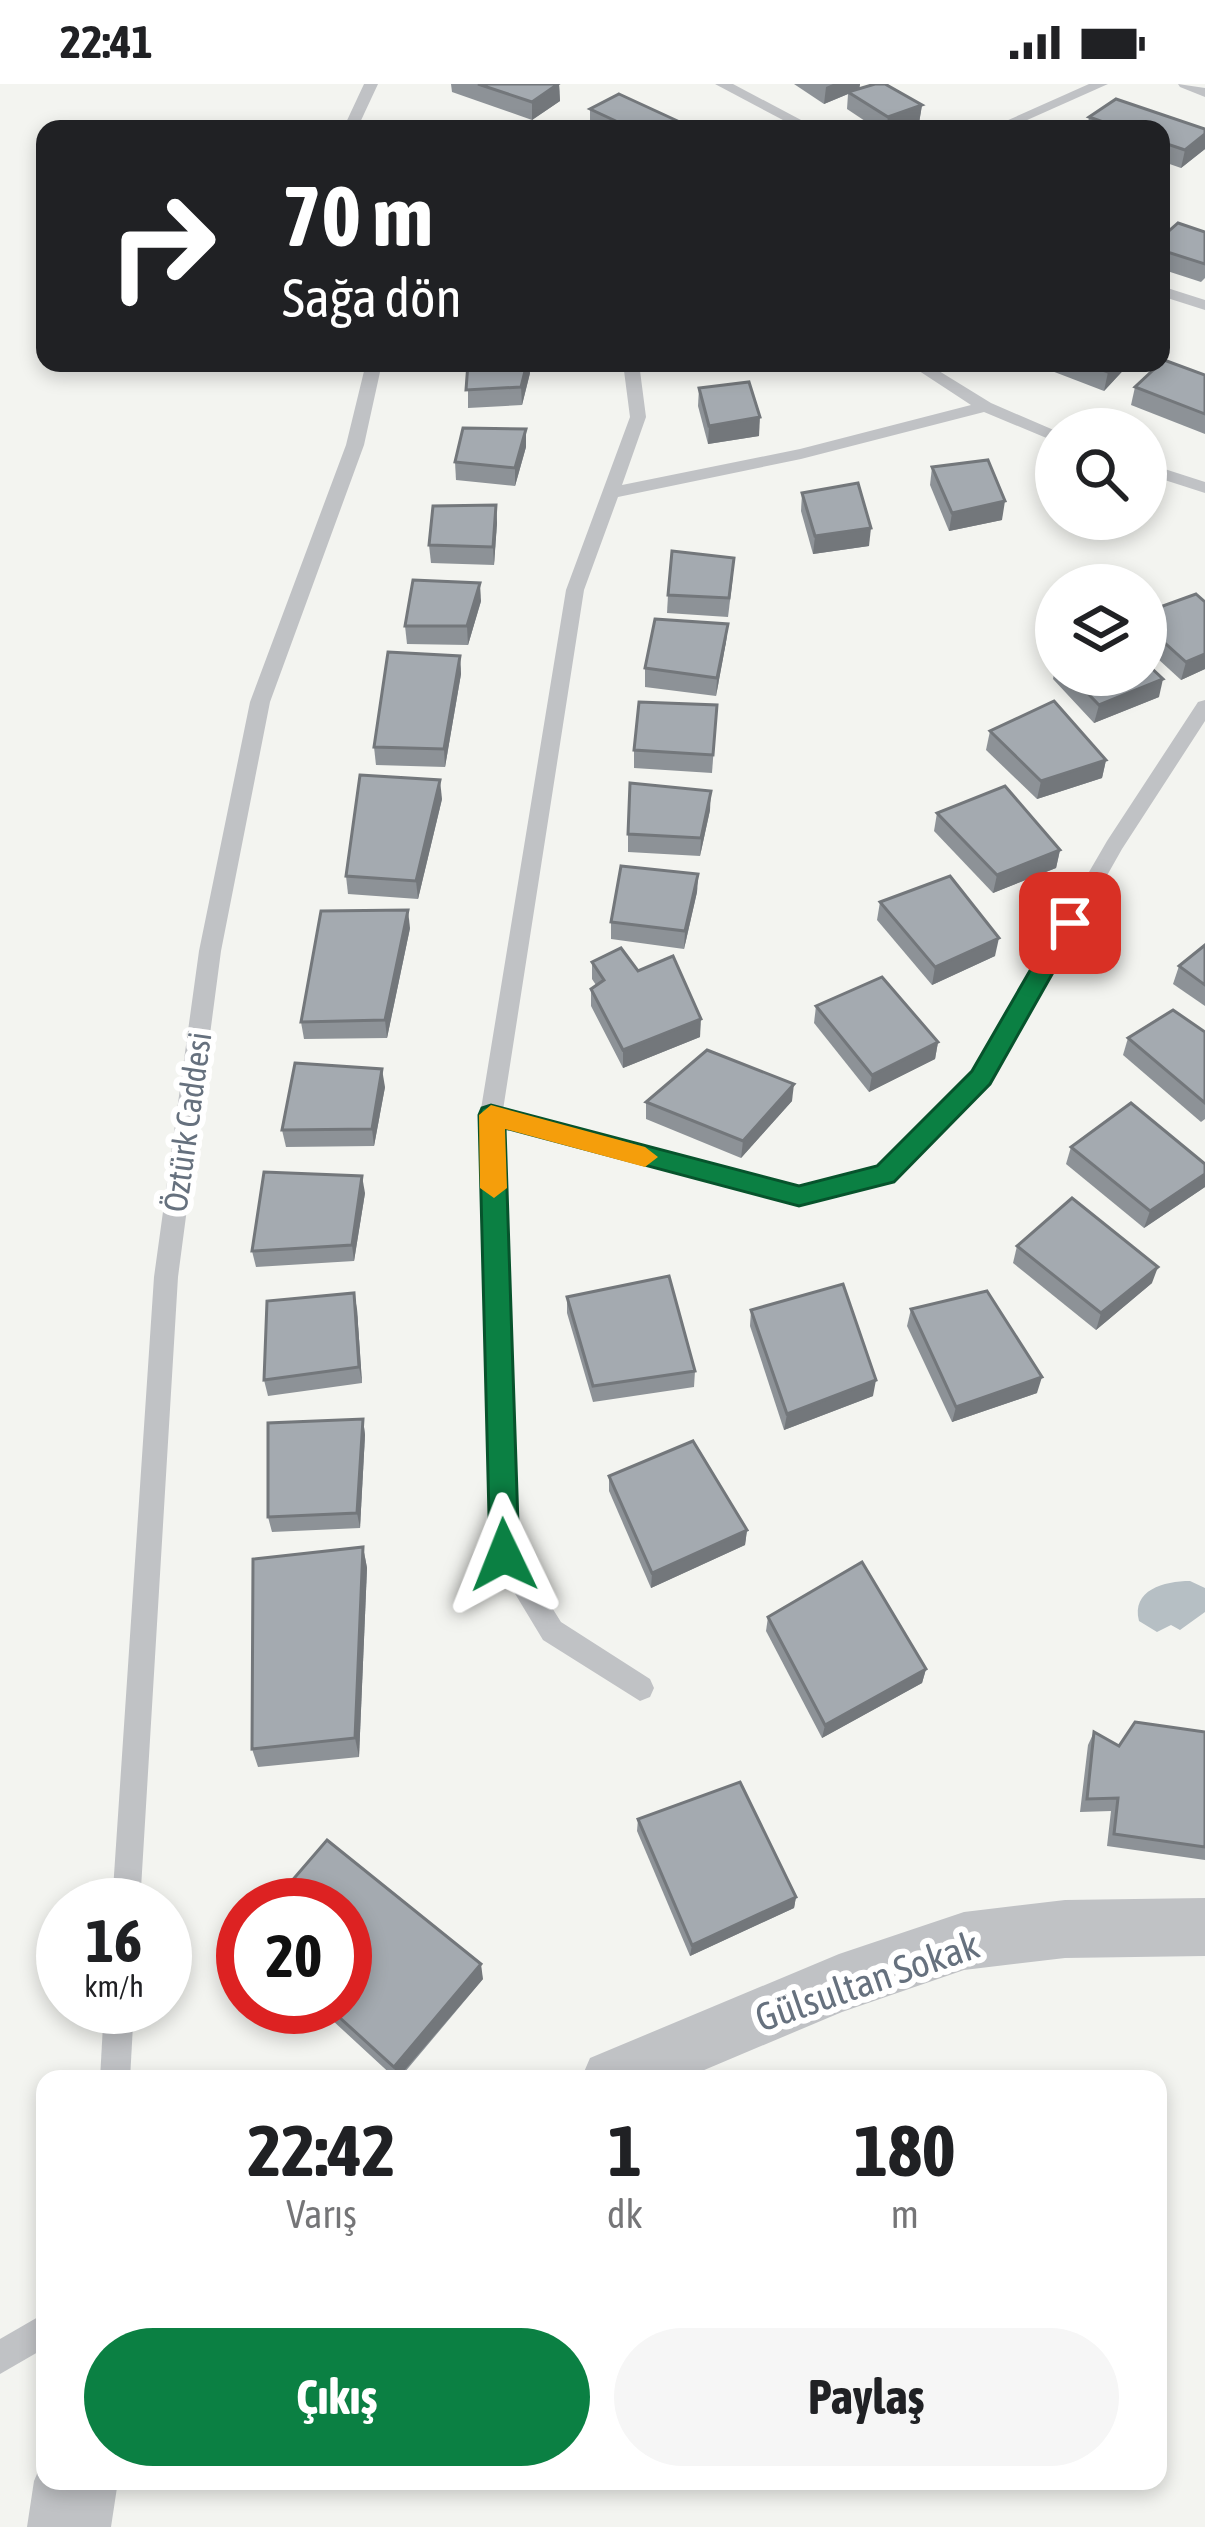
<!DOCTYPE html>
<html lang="tr">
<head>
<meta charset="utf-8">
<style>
  body { margin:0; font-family:"Asap Condensed",sans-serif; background:#f6f6f6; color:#202124; height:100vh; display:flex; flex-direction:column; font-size:45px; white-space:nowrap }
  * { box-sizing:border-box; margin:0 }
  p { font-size:39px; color:#757577 }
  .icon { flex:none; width:66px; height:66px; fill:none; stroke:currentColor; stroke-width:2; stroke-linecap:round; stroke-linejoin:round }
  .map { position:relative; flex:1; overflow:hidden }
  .details { position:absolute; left:36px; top:1986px; width:1131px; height:420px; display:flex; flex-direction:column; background:#fff; border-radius:24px; box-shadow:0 6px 18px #0003 }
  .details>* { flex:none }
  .banner { position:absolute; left:36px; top:36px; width:1134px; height:252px; border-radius:24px; box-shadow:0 6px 18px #0003; background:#202124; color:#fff; overflow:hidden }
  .buttons { position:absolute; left:1035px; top:324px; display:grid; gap:24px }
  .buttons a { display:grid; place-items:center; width:132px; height:132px; border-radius:50%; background:#fff; box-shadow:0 6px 18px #0003; font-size:60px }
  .speed { position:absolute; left:36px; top:1794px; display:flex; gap:24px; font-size:60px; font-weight:700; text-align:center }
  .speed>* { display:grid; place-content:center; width:156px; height:156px; border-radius:50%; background:#fff; box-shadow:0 6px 18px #0003; line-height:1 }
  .speed small { font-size:30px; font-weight:400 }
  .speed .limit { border:18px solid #d22; background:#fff; color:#111 }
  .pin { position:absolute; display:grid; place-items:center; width:102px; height:102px; color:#fff; margin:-51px; border-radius:24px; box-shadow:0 6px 18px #0006 }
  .me { position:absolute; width:132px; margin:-66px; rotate:358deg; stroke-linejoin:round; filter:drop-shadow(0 0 9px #0008) }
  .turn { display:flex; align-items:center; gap:42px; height:252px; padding:0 48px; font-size:54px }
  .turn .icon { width:156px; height:156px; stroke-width:2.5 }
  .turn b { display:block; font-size:84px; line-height:102px }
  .eta { display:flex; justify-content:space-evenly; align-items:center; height:204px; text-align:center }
  .eta b { font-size:72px; font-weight:700; line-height:84px }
  .primary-button { display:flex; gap:24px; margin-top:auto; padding:24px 48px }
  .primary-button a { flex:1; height:138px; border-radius:72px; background:#0b8043; color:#fff; font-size:48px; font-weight:700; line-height:138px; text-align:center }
  .primary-button a+a { background:#f6f6f6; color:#202124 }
  .status { display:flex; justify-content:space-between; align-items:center; height:84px; padding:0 60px; background:#fff; direction:ltr }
  .status svg { height:33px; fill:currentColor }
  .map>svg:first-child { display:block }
  .water { fill:#b6bfc4 }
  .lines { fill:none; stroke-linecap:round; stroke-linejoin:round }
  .service { fill:#c0c2c5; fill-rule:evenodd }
  .minor { fill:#c0c2c5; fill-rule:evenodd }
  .tertiary { fill:#c0c2c5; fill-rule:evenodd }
  .wall { fill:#8d9297 }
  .shaded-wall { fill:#73777b }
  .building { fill:#a4aab0; stroke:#73777b; stroke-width:3 }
  .route { fill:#0b8043; stroke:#07532c; stroke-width:3 }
  .slow { fill:#f59e0b }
  .labels { text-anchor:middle; stroke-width:12; stroke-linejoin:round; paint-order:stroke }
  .street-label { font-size:33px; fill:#66717e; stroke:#fff }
  .near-street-label { font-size:39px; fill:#66717e; stroke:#fff }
</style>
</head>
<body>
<div class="status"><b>22:41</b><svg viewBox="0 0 49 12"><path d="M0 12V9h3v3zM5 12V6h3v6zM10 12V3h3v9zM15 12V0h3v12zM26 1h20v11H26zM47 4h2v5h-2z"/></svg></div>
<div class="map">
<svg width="1205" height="2443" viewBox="0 0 1205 2443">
  <rect width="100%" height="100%" fill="#f3f4f0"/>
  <!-- water -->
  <path class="water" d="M 1190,1497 L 1205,1504 L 1205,1528 L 1180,1546 L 1171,1541 L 1157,1548 L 1139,1537 C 1131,1506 1164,1497 1190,1497 Z"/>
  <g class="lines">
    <!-- service -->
    <g class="service">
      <polygon points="364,0 378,0 357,45 343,45"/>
      <polygon points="715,0 733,0 818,45 800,45"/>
      <polygon points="1089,0 1108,0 1007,45 988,45"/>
      <polygon points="1178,0 1205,4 1205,13 1180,3"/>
      <polygon points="1161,202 1205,216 1205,226 1161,212"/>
      <polygon points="366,279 382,279 364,361 270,618 221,867 178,1193 140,1821 112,1821 154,1193 199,867 250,618 346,361"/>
      <polygon points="623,279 639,279 646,333 622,401 800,365 971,321 907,279 926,279 991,319 1056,347 1056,358 984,328 801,375 618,413 584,506 503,1026 799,1103 878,1084 973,988 1107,757 1198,618 1205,616 1205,637 1122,765 989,1000 893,1097 799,1121 503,1043 517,1468 561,1538 650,1595 654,1604 650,1613 640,1617 543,1556 491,1470 480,1031 566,506 630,333"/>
      <polygon points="1146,379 1205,398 1205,409 1146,390"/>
      <polygon points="104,1923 134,1923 130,1995 100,1995"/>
      <polygon points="45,2229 45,2264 0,2290 0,2255"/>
    </g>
    <!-- minor -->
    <polygon class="minor" points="1205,1814 1205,1872 1065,1874 964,1886 842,1928 683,1995 581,1995 590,1974 839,1870 964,1828 1065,1816"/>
    <!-- tertiary -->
    <polygon class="tertiary" points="45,2371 45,2397 118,2397 111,2443 27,2443 34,2397"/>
  </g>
  <!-- wall -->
  <g class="wall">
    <polygon points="451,0 559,0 560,17 532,36 452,8"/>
    <polygon points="794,0 860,0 859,5 922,21 919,39 902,45 877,45 847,25 848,10 824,20"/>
    <polygon points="590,25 695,45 595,45 590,43"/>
    <polygon points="1089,33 1205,45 1205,65 1181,84 1161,77 1161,45 1087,45"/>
    <polygon points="1205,148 1205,194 1201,198 1161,185 1161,154"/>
    <polygon points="468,279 529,279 530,289 522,321 468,324"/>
    <polygon points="1031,279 1130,279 1104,307"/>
    <polygon points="1205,291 1205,350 1131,321 1135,303"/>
    <polygon points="699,304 759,352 708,360 698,322"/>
    <polygon points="526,363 515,402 456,396 455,378"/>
    <polygon points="932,383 1002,436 949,447 930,401"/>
    <polygon points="802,409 869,462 813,470 801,427"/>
    <polygon points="496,421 497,439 494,481 431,479 429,461"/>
    <polygon points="733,492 728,533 667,529 668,511"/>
    <polygon points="481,517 468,561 407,560 405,542"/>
    <polygon points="1205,518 1205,585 1181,596 1146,564 1146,528"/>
    <polygon points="728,540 726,558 716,612 645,603 645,584"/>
    <polygon points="460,572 461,590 445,683 376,681 374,663"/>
    <polygon points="1056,579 1056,591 1146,591 1159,613 1094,639 1053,595"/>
    <polygon points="717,621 712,689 634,684 634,666"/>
    <polygon points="990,647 1106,676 1102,694 1037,715 986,666"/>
    <polygon points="442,715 418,815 348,810 346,792"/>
    <polygon points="710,726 700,772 628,768 628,750"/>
    <polygon points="937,729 1060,766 1056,784 993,809 934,747"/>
    <polygon points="698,790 697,808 684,865 611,855 611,838"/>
    <polygon points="880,818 995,872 932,901 877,836"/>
    <polygon points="410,844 387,954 304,955 301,938"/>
    <polygon points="1205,861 1205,922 1173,900 1179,882"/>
    <polygon points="592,878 638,887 700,953 623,984 591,922 591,905 596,901 592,895"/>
    <polygon points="816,922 938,958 935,975 869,1008 814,939"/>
    <polygon points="1205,948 1205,1035 1201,1038 1123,971 1128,954"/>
    <polygon points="385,1003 374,1062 286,1063 282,1046"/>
    <polygon points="792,1017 741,1074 646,1035 646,1018"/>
    <polygon points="1071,1063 1205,1103 1144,1144 1066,1080"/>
    <polygon points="365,1109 354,1177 256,1183 252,1167"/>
    <polygon points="1017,1162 1152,1199 1096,1246 1013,1179"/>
    <polygon points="567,1213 695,1287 694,1303 593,1318 567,1229"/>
    <polygon points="357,1225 362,1299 268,1312 264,1296"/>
    <polygon points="911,1225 1037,1309 952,1338 907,1242"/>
    <polygon points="751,1226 873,1312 784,1346 750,1242"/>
    <polygon points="363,1335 365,1351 360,1444 272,1448 268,1433"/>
    <polygon points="609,1392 747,1446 745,1461 651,1504 609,1407"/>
    <polygon points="363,1463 367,1484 359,1673 258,1683 252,1665"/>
    <polygon points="768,1533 926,1585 922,1599 822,1654 766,1547"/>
    <polygon points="1094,1648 1119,1662 1205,1648 1205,1776 1107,1762 1111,1727 1080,1728 1088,1661"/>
    <polygon points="638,1735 796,1813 794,1824 690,1872 637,1747"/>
    <polygon points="483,1895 399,1995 396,1995 318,1923 345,1923"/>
  </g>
  <!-- shaded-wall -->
  <g class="shaded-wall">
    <polygon points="559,0 560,17 532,36 532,18"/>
    <polygon points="833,0 860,0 859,6 848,8 848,10 824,20 826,3"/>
    <polygon points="922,21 919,39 902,45 886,45 888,33"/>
    <polygon points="1205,50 1205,65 1181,84 1185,66"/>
    <polygon points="527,279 529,279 530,289 522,321 521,303"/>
    <polygon points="1117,279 1130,279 1104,307 1108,288"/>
    <polygon points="760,333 759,352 708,360 709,342"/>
    <polygon points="526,345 526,363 515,402 515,384"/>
    <polygon points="1005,417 1002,436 949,447 952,429"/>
    <polygon points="496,421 497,439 494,481 493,463"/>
    <polygon points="871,444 869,462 813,470 815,452"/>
    <polygon points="480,499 481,517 468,561 467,542"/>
    <polygon points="728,540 726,558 716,612 717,594"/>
    <polygon points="1205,570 1205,585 1181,596 1186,578"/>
    <polygon points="460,572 461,590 445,683 444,665"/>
    <polygon points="1163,595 1159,613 1094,639 1099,621"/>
    <polygon points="1106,676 1102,694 1037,715 1041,697"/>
    <polygon points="440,696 442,715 418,815 416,797"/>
    <polygon points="711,707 710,726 700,772 701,754"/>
    <polygon points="1060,766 1056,784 993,809 997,791"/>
    <polygon points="698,790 697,808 684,865 685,847"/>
    <polygon points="408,826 410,844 387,954 385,936"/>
    <polygon points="999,854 995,872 932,901 935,883"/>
    <polygon points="701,935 700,953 623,984 623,966"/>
    <polygon points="938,958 935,975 869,1008 872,991"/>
    <polygon points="382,985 385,1003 374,1062 372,1045"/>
    <polygon points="794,1000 792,1017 741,1074 743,1057"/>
    <polygon points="1205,1090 1205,1103 1144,1144 1150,1127"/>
    <polygon points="362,1092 365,1109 354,1177 352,1161"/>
    <polygon points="1158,1183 1152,1199 1096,1246 1101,1229"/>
    <polygon points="354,1209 357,1225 362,1299 359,1283"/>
    <polygon points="1042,1293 1037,1309 952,1338 956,1323"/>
    <polygon points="876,1296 873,1312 784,1346 787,1330"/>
    <polygon points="363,1335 365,1351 360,1444 357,1429"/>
    <polygon points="747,1446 745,1461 651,1504 652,1489"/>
    <polygon points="363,1463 367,1484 359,1673 355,1654"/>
    <polygon points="926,1585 922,1599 822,1654 825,1641"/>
    <polygon points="796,1813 794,1824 690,1872 692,1861"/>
    <polygon points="481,1880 483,1895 397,1995 394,1983"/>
  </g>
  <!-- building -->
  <g class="building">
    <polygon points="478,0 558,0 532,18"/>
    <polygon points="875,0 885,0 922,21 888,33 848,8"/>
    <polygon points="619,10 695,45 633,45 590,25"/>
    <polygon points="1116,15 1205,45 1205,50 1185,66 1161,58 1161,45 1123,45 1089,33"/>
    <polygon points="1178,139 1205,148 1205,180 1161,166 1161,154"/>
    <polygon points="1164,276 1205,291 1205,330 1135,303"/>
    <polygon points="468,279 527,279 521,303 466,306"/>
    <polygon points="1083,279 1117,279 1108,288"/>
    <polygon points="749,298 760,333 709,342 699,304"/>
    <polygon points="463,344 526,345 515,384 455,378"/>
    <polygon points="988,376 1005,417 952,429 932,383"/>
    <polygon points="858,399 871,444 815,452 802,409"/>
    <polygon points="496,421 493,463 429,461 433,422"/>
    <polygon points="672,467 734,474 729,514 668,511"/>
    <polygon points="413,496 480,499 467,542 405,542"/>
    <polygon points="1196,510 1205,518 1205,570 1186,578 1146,542 1146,528"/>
    <polygon points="655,535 728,540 717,594 645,584"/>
    <polygon points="388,568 460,572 444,665 374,663"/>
    <polygon points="1146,579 1163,595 1099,621 1070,591 1146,591"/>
    <polygon points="1054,617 1106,676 1041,697 990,647"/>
    <polygon points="639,618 717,621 713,671 634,666"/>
    <polygon points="360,691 440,696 416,797 346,792"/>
    <polygon points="630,699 711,707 701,754 628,750"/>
    <polygon points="1005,702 1060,766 997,791 937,729"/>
    <polygon points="621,782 698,790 685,847 611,838"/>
    <polygon points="950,792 999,854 935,883 880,818"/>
    <polygon points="408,826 385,936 301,938 321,827"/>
    <polygon points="1205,861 1205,901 1179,882"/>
    <polygon points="621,864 638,887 673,872 701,935 623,966 591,905 604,896 592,878"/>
    <polygon points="882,893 938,958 872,991 816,922"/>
    <polygon points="1173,926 1205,948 1205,1019 1128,954"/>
    <polygon points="707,966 794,1000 743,1057 646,1018"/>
    <polygon points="295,979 382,985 372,1045 282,1046"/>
    <polygon points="1131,1019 1205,1080 1205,1090 1150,1127 1071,1063"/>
    <polygon points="264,1088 362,1092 352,1161 252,1167"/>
    <polygon points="1072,1114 1158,1183 1101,1229 1017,1162"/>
    <polygon points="669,1192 695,1287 593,1302 567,1213"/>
    <polygon points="843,1200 876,1296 787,1330 751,1226"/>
    <polygon points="987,1207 1042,1293 956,1323 911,1225"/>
    <polygon points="354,1209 359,1283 264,1296 267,1217"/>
    <polygon points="363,1335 357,1429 268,1433 268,1339"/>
    <polygon points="693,1357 747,1446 652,1489 609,1392"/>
    <polygon points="363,1463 355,1654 252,1665 253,1475"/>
    <polygon points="862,1478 926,1585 825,1641 768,1533"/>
    <polygon points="1135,1638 1205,1648 1205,1763 1114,1750 1118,1714 1087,1715 1094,1648 1119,1662"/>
    <polygon points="740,1698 796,1813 692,1861 638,1735"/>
    <polygon points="327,1756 481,1880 394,1983 328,1923 345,1923 345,1821 271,1821"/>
  </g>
  <!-- route -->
  <polygon class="route" points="1070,831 1081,839 990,1000 894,1098 799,1122 505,1044 519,1471 515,1480 504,1484 494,1480 490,1471 479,1031 482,1024 491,1021 799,1102 877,1082 972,987 1061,833"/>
  <!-- slow -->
  <polygon class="slow" points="491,1021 645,1063 658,1073 645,1083 505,1045 507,1104 494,1114 480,1104 479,1031"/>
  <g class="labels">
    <!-- street labels -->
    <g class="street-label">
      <text transform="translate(187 1038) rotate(-82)" y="12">Öztürk Caddesi</text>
    </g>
    <!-- near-street labels -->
    <g class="near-street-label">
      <text transform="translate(867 1897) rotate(-19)" y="14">Gülsultan Sokak</text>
    </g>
  </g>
</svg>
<div class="buttons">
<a><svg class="icon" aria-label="search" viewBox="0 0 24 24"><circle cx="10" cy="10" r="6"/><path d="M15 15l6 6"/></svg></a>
<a><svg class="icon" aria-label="layers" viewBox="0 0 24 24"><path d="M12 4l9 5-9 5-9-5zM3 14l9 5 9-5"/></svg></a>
</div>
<div class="speed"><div>16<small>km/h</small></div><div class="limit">20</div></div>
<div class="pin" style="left:1070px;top:839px;background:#d93025"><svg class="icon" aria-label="arrive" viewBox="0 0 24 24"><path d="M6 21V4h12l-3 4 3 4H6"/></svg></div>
<svg class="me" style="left:504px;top:1471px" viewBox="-20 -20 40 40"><path d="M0-17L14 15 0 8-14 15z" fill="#0b8043" stroke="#fff" stroke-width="4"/></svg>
<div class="banner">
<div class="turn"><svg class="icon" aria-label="right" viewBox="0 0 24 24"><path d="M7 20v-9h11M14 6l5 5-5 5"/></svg><div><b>70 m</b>Sağa dön</div></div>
</div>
<section class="details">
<div class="eta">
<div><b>22:42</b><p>Varış</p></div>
<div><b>1</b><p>dk</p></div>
<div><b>180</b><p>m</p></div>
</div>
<div class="primary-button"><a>Çıkış</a><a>Paylaş</a></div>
</section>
</div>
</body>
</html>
